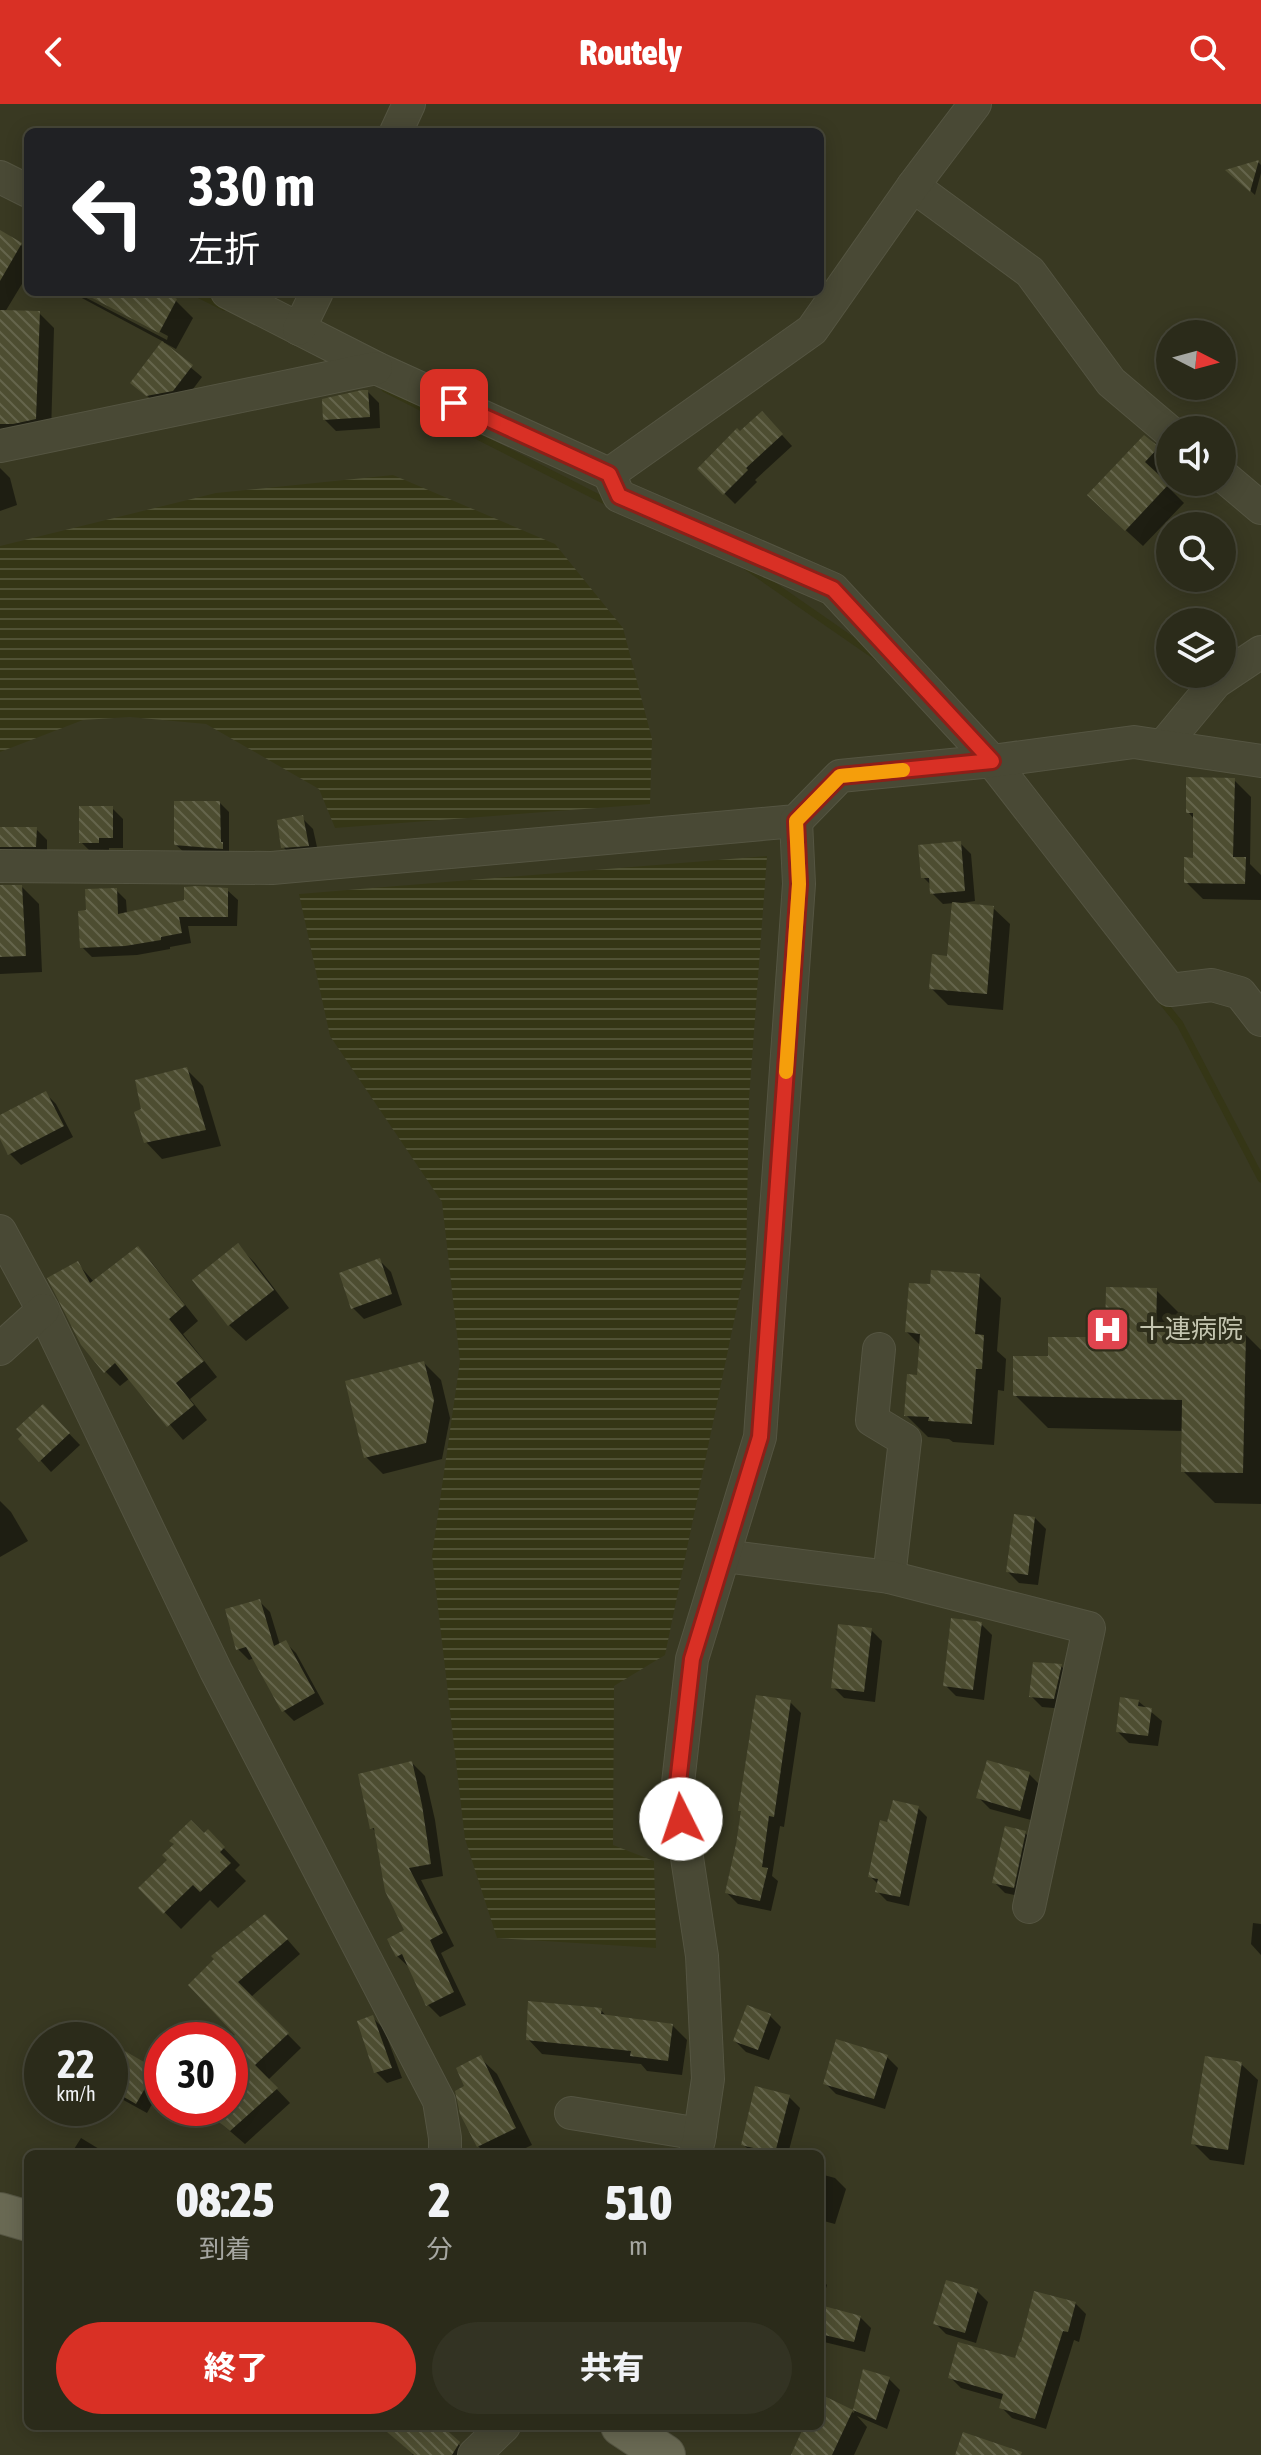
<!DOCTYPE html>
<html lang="ja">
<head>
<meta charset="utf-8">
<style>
  body { margin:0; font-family:"Asap Condensed","Noto Sans JP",sans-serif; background:#333323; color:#f1f3f6; height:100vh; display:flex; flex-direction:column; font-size:30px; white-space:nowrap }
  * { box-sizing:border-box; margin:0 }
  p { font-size:26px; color:#a6a7a2 }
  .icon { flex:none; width:44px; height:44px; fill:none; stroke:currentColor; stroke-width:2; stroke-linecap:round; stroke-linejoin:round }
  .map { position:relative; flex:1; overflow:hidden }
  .sheet { position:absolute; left:24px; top:2046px; width:800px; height:280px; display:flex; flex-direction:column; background:#2b2b1a; border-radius:12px; box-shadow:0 4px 20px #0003,0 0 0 2px #474739 }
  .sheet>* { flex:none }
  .top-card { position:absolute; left:24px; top:24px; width:800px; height:168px; border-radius:12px; box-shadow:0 4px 20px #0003,0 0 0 2px #474739; background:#202124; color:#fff; overflow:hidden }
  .needle { width:52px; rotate:96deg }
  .buttons { position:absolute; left:1156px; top:216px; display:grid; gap:16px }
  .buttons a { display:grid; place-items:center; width:80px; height:80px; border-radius:50%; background:#2b2b1a; box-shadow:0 4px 20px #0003,0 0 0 2px #474739; font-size:40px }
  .speed { position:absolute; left:24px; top:1918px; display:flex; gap:16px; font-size:40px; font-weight:700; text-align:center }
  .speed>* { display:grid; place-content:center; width:104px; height:104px; border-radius:50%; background:#2b2b1a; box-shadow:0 4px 20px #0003,0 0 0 2px #474739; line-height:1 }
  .speed small { font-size:20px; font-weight:400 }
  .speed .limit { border:12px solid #d22; background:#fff; color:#111 }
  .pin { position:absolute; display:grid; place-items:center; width:68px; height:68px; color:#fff; margin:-34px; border-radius:16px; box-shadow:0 4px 12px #0006 }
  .me { position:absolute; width:88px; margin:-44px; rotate:356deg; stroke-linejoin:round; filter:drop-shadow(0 0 6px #0008) }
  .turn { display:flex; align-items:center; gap:28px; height:168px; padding:0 32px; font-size:36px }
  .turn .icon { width:104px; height:104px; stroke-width:2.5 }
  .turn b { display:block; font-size:56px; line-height:68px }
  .eta { display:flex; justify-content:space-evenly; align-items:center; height:136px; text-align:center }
  .eta b { font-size:48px; font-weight:800; line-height:56px }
  .primary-button { display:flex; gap:16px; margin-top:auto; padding:16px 32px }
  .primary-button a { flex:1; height:92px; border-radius:48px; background:#d93025; color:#fff; font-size:32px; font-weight:800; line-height:92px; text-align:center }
  .primary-button a+a { background:#333323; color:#f1f3f6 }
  header { display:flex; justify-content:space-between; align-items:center; height:104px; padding:0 32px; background:#d93025; color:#fff; font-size:36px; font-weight:800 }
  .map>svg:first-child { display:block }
  .water { fill:url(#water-rules) }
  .shadow { fill:#0007 }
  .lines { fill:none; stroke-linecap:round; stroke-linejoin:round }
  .stream { stroke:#353616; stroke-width:7 }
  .building { fill:url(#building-back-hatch) }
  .minor-casing { stroke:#555542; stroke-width:34 }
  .major-casing { stroke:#555542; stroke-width:42 }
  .minor { stroke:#494935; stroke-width:32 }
  .major { stroke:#696953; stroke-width:40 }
  .route-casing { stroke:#8d1f18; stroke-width:20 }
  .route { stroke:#d93025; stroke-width:14 }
  .slow { stroke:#f59e0b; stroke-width:14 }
  .labels { text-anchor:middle; stroke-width:8; stroke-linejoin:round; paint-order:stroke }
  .poi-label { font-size:26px; fill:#c4c5b0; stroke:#2e2e1b; text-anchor:start }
</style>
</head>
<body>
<header><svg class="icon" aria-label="back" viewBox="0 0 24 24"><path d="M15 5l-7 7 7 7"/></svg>Routely<svg class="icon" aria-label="search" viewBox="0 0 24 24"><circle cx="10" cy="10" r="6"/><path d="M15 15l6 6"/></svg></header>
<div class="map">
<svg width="1261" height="2351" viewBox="0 0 1261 2351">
  <defs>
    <pattern id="water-rules" width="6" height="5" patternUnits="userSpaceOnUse" patternTransform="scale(2)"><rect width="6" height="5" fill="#353616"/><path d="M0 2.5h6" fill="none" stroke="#515235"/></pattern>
    <pattern id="building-back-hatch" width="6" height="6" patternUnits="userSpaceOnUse" patternTransform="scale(2)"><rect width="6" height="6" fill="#4d4d31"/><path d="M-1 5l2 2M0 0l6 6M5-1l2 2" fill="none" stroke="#65654c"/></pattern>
  </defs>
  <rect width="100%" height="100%" fill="#393922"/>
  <!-- water -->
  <g class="water">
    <polygon points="393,371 555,440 623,524 652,635 650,700 335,724 319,685 206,620 130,613 83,616 0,648 0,442 216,389"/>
    <polygon points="767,752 749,995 746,1159 665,1551 614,1582 613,1741 654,1757 656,1844 497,1834 465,1735 432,1452 460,1257 442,1098 330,932 299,790"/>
  </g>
  <!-- shadow -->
  <g class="shadow">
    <polygon points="1258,58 1261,61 1261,69 1255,91 1229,67"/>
    <polygon points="0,128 21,141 28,148 28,170 5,208 39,209 54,224 51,330 0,333"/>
    <polygon points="75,188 167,236 168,232 85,188 159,188 176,197 193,214 176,245 165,239 164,241 202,273 184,297 159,302 132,279 164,238 80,193"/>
    <polygon points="368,288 379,299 380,324 336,327 325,316"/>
    <polygon points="772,320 792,342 755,376 757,378 735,400 700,365 740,330"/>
    <polygon points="1144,334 1170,357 1170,366 1161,376 1184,399 1143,442 1106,408"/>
    <polygon points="0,364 10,374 17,401 0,407"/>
    <polygon points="1234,676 1251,693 1250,760 1261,771 1261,796 1203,795 1186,778 1195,756 1195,716 1188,708"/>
    <polygon points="220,699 229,708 229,747 232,749 186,750 176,741"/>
    <polygon points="112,704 123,715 123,744 109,744 109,749 92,749 81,738"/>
    <polygon points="302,714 313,725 319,752 294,754 283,743"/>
    <polygon points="0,725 36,725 47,736 47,753 0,758"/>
    <polygon points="960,739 971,750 975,797 962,799 962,801 993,804 1010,820 1003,906 948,901 931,884 949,854 954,799 943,800 932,789 932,782 923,773"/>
    <polygon points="0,783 22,783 39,800 42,868 0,870"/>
    <polygon points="116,786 126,796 127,810 227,786 238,796 237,822 188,822 191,839 170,843 170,845 137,851 92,853 82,843 88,808"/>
    <polygon points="186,965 203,982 221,1042 162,1055 146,1038"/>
    <polygon points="45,989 56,1000 73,1033 21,1061 10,1050 0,1031 0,1014"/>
    <polygon points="238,1142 255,1159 289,1204 246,1237 229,1221"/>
    <polygon points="138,1145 152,1159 198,1217 183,1230 217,1273 190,1295 207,1316 183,1336 130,1274 120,1282 105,1267 78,1160 95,1179"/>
    <polygon points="380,1157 391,1168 402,1201 364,1215 353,1204"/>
    <polygon points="979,1172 1001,1194 997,1247 1006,1255 1004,1287 998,1286 994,1341 953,1338 949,1335 928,1333 906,1311 919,1274 921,1242 907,1228 932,1182"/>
    <polygon points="1156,1186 1188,1218 1188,1229 1245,1230 1261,1246 1261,1400 1215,1399 1183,1367 1184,1327 1048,1324 1015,1291 1050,1254 1107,1235"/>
    <polygon points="424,1259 441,1276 450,1314 442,1355 383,1370 366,1353"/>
    <polygon points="54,1314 80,1341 51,1368 21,1335"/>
    <polygon points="0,1397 11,1408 28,1437 0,1453"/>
    <polygon points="1035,1414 1046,1425 1038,1481 1019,1479 1008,1468"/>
    <polygon points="259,1497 270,1508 280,1541 285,1538 296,1549 324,1600 294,1617 283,1606 254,1554 249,1556 238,1545"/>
    <polygon points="981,1520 992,1531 984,1596 956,1592 945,1581"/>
    <polygon points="871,1526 882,1537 875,1598 844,1594 833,1583"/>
    <polygon points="1061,1562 1072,1573 1065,1605 1042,1603 1031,1592"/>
    <polygon points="1138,1597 1162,1617 1158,1642 1129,1639 1118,1628"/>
    <polygon points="790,1598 801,1609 784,1723 780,1722 772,1772 778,1777 771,1807 738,1800 727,1789 742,1709 740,1706"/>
    <polygon points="412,1659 425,1672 435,1716 443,1772 421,1776 454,1842 441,1849 466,1901 440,1913 427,1900 411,1865 397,1852 407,1827 377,1729 372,1724"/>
    <polygon points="1029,1670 1040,1681 1031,1716 990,1705 979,1694"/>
    <polygon points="918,1704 927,1713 909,1802 887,1797 877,1787 879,1781 870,1772 889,1720"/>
    <polygon points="208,1728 240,1761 235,1766 246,1777 218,1804 210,1796 181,1825 141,1784"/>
    <polygon points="1025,1729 1036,1740 1024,1793 1005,1789 994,1778"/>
    <polygon points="1253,1819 1261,1820 1261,1851 1251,1840"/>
    <polygon points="279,1826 300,1850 251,1893 301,1944 268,1976 290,1999 245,2040 203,2004 230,2004 230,1937 238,1931 191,1881"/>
    <polygon points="601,1906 607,1913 672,1921 687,1936 682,1971 647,1967 641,1960 542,1950 528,1935"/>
    <polygon points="770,1912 781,1923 769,1956 746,1948 735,1937"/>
    <polygon points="373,1914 384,1925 402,1974 387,1979 376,1968"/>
    <polygon points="887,1953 898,1964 885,2005 836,1990 825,1979"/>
    <polygon points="480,1954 497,1970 532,2041 513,2050 486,2050 478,2042"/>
    <polygon points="1241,1960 1258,1976 1244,2061 1210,2056 1193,2039"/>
    <polygon points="155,1966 162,1974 162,1983 147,2009 118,1993 110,1984 110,1977"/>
    <polygon points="789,1993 800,2004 788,2050 753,2050 743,2040"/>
    <polygon points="81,2034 104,2048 106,2050 71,2050"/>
    <polygon points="820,2070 835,2074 846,2085 835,2120 820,2116"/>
    <polygon points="820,2174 827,2181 820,2204 860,2213 871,2224 865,2248 820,2237"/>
    <polygon points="977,2187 988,2198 976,2239 946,2230 935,2219"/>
    <polygon points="1075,2199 1086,2210 1079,2238 1074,2236 1046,2325 1012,2314 1001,2303 1003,2296 961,2284 950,2273 1016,2257"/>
    <polygon points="864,2267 889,2275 900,2286 887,2325 857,2312 867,2323 854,2351 793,2351 807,2322 820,2322 820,2293 854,2309"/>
    <polygon points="381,2322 439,2322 470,2351 412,2351 413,2350"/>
  </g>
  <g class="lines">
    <!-- stream -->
    <g class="stream">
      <polyline points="194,188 224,203"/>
      <polyline points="385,285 609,399"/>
      <polyline points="747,463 878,554"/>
      <polyline points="1160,895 1180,920 1261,1075"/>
    </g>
  </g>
  <!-- building -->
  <g class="building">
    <polygon points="1259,56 1250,88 1225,66"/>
    <polygon points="0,126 22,139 0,177"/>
    <polygon points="81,188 164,188 177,195 159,229"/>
    <polygon points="0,206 40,207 36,315 13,320 0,320"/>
    <polygon points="162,237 193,261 173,287 146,292 130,279"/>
    <polygon points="362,286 368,286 370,313 323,316 322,295"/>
    <polygon points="762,307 783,330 746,364 748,366 723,391 697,365 737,324 740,327"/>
    <polygon points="1144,331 1159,343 1145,358 1169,380 1125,427 1087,391"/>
    <polygon points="1186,673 1235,674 1233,753 1246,753 1245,780 1184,779 1184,753 1193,754 1193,709 1186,709"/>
    <polygon points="174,697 220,697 221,738 223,738 223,745 174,741"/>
    <polygon points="79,702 113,702 113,734 99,734 99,739 79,739"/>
    <polygon points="303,711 309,742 281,744 277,716"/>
    <polygon points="0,723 37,723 36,743 0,743"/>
    <polygon points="961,737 965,787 930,790 929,774 921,774 918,741"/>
    <polygon points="0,781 22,781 26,852 0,853"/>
    <polygon points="197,782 228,784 228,813 179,813 182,829 161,833 161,836 125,842 80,844 78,807 86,806 85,785 117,784 118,810 184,796 184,783"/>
    <polygon points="952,798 994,802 987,890 929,885 932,850 947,852"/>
    <polygon points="187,963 206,1026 144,1039 134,1008 141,1005 135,976"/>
    <polygon points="46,987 64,1022 8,1051 0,1035 0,1011"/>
    <polygon points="238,1139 274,1186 228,1222 192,1176"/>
    <polygon points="138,1142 185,1201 169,1215 204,1257 176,1279 194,1301 167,1323 115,1259 104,1269 81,1241 47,1174 78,1157 90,1179"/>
    <polygon points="380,1154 392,1190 351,1205 339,1169"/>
    <polygon points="931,1166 980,1170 975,1230 984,1231 982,1265 976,1265 972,1320 928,1317 929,1313 904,1312 907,1270 917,1271 920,1230 905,1228 909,1179 930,1180"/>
    <polygon points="1106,1183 1157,1184 1156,1227 1246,1228 1243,1369 1181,1368 1182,1296 1013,1292 1013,1252 1048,1252 1048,1233 1105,1233"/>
    <polygon points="424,1257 434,1296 426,1339 364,1354 345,1277"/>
    <polygon points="43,1300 70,1329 39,1358 18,1335 22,1331 16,1325"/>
    <polygon points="1014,1410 1035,1413 1028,1471 1006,1468"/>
    <polygon points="260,1495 274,1542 286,1536 315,1589 282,1608 246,1543 236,1546 225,1505"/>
    <polygon points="951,1514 982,1518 973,1586 943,1582"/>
    <polygon points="838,1520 872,1524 864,1588 831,1584"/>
    <polygon points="1033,1558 1062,1560 1054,1595 1029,1593"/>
    <polygon points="756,1591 791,1596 774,1713 769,1712 762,1763 768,1764 760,1797 725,1789 736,1740 741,1707 738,1707"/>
    <polygon points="1120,1593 1139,1596 1138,1602 1152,1604 1148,1632 1116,1628"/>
    <polygon points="987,1656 1030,1668 1020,1707 976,1694"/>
    <polygon points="412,1657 422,1701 431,1760 409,1764 443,1829 430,1836 454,1888 426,1902 402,1850 396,1853 387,1835 404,1826 385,1787 374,1724 370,1725 358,1670"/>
    <polygon points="893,1696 919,1702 900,1793 875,1788 878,1775 868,1773 880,1716 887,1718"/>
    <polygon points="191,1716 204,1729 208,1725 225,1743 220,1748 231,1759 200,1788 193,1781 163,1810 138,1784 167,1756 162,1751 174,1740 169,1737"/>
    <polygon points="1005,1722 1026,1727 1014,1784 992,1779"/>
    <polygon points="265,1810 288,1835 238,1878 289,1929 255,1961 278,1984 230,2027 202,2004 230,2004 230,1934 235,1931 188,1881 214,1855 211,1852"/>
    <polygon points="528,1897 602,1904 601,1910 673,1920 668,1957 630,1952 631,1947 526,1936"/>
    <polygon points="747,1901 771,1910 758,1946 733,1937"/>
    <polygon points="373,1911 392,1964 374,1969 357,1917"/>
    <polygon points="836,1935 888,1951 874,1995 823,1980"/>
    <polygon points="125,1947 156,1965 136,2000 110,1985 110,1973"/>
    <polygon points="481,1951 516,2024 477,2043 460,2010 455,1987 464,1982 456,1964"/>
    <polygon points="1205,1952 1242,1958 1228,2046 1191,2040"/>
    <polygon points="755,1982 790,1991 775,2049 741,2041"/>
    <polygon points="946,2176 978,2185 965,2229 933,2220"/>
    <polygon points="1034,2187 1076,2198 1068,2228 1063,2227 1035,2315 999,2304 1003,2290 948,2274 958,2238 1015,2254 1020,2238 1021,2238"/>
    <polygon points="820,2201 861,2212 854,2238 820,2230"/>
    <polygon points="863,2265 890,2273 876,2316 853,2306"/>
    <polygon points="820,2290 853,2306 832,2351 791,2351 804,2322 820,2322"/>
    <polygon points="380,2322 442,2322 460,2338 452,2351 414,2351"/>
    <polygon points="963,2328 1022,2348 1021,2351 955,2351"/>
  </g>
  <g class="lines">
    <defs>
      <g id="minor">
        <polyline points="396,28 409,0"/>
        <polyline points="0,73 28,87"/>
        <polyline points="913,82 1030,168 1111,278 1170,328"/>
        <polyline points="227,188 376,264 609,370 619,392 833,485 992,657 1170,886 1212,881 1240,889 1261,916"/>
        <polyline points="299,225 317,188"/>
        <polyline points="0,342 376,264"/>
        <polyline points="609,370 812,226 913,82 975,0"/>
        <polyline points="1222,371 1261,404"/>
        <polyline points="1163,642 1216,578 1261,548"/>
        <polyline points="0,762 272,764 796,717 840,672 992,657 1134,638 1261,657"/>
        <polyline points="0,1127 43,1206 216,1567 439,1997 445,2034 445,2050"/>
        <polyline points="0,1245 43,1206"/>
        <polyline points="879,1245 872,1316 905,1336 889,1473"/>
        <polyline points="724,1452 889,1473 1089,1524 1029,1803"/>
        <polyline points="571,2009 700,2030"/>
        <polyline points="695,2050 699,2036 708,1975 702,1852 677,1688 692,1555 760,1333 799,780 796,717"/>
        <polyline points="474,2351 504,2322"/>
      </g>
      <g id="major">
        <polyline points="0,2109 28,2117"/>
        <polyline points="621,2322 665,2351"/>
      </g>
    </defs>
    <!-- minor casing -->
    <use href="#minor" class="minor-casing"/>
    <!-- major casing -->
    <use href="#major" class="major-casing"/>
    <!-- minor -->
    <use href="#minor" class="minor"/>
    <!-- major -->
    <use href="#major" class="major"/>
  </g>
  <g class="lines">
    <defs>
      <polyline id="route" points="454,299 609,370 619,392 833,485 992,657 840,672 796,717 799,780 760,1333 692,1555 677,1688 681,1715"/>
    </defs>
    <!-- route casing -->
    <use href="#route" class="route-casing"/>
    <!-- route -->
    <use href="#route" class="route"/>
    <!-- slow -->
    <polyline class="slow" points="786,968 799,780 796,717 840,672 903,666"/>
  </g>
  <!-- icons -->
  <defs>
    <symbol id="hospital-square" viewBox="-11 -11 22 22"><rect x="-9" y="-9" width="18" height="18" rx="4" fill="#e0444e" stroke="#2e2e1b"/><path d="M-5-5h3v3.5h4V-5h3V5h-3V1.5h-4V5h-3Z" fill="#fff"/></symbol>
  </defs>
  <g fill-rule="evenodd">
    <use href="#hospital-square" x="1082" y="1200" width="51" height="51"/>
  </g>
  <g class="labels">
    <!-- poi labels -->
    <g class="poi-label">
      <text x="1139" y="1234">十連病院</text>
    </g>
  </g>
</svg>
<div class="buttons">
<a><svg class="needle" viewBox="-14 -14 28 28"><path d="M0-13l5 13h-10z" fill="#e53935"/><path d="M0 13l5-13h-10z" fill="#a6a7a2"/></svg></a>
<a><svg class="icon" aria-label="sound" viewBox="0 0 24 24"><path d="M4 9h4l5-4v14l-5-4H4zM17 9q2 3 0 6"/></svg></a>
<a><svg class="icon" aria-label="search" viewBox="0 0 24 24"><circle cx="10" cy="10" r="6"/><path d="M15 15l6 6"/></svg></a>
<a><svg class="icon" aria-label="layers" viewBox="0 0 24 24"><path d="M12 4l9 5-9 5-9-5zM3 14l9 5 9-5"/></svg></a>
</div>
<div class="speed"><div>22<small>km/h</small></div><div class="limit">30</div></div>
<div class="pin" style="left:454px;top:299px;background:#d93025"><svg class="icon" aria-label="arrive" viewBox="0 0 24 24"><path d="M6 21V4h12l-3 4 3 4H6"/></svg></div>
<svg class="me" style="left:681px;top:1715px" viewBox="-20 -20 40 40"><circle r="19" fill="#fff"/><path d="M0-13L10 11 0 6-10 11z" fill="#d93025"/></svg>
<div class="top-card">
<div class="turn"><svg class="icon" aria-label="left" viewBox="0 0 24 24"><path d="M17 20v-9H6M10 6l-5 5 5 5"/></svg><div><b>330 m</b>左折</div></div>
</div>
<section class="sheet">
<div class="eta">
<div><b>08:25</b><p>到着</p></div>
<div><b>2</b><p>分</p></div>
<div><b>510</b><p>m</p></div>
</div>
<div class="primary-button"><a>終了</a><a>共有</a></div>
</section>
</div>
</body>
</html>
